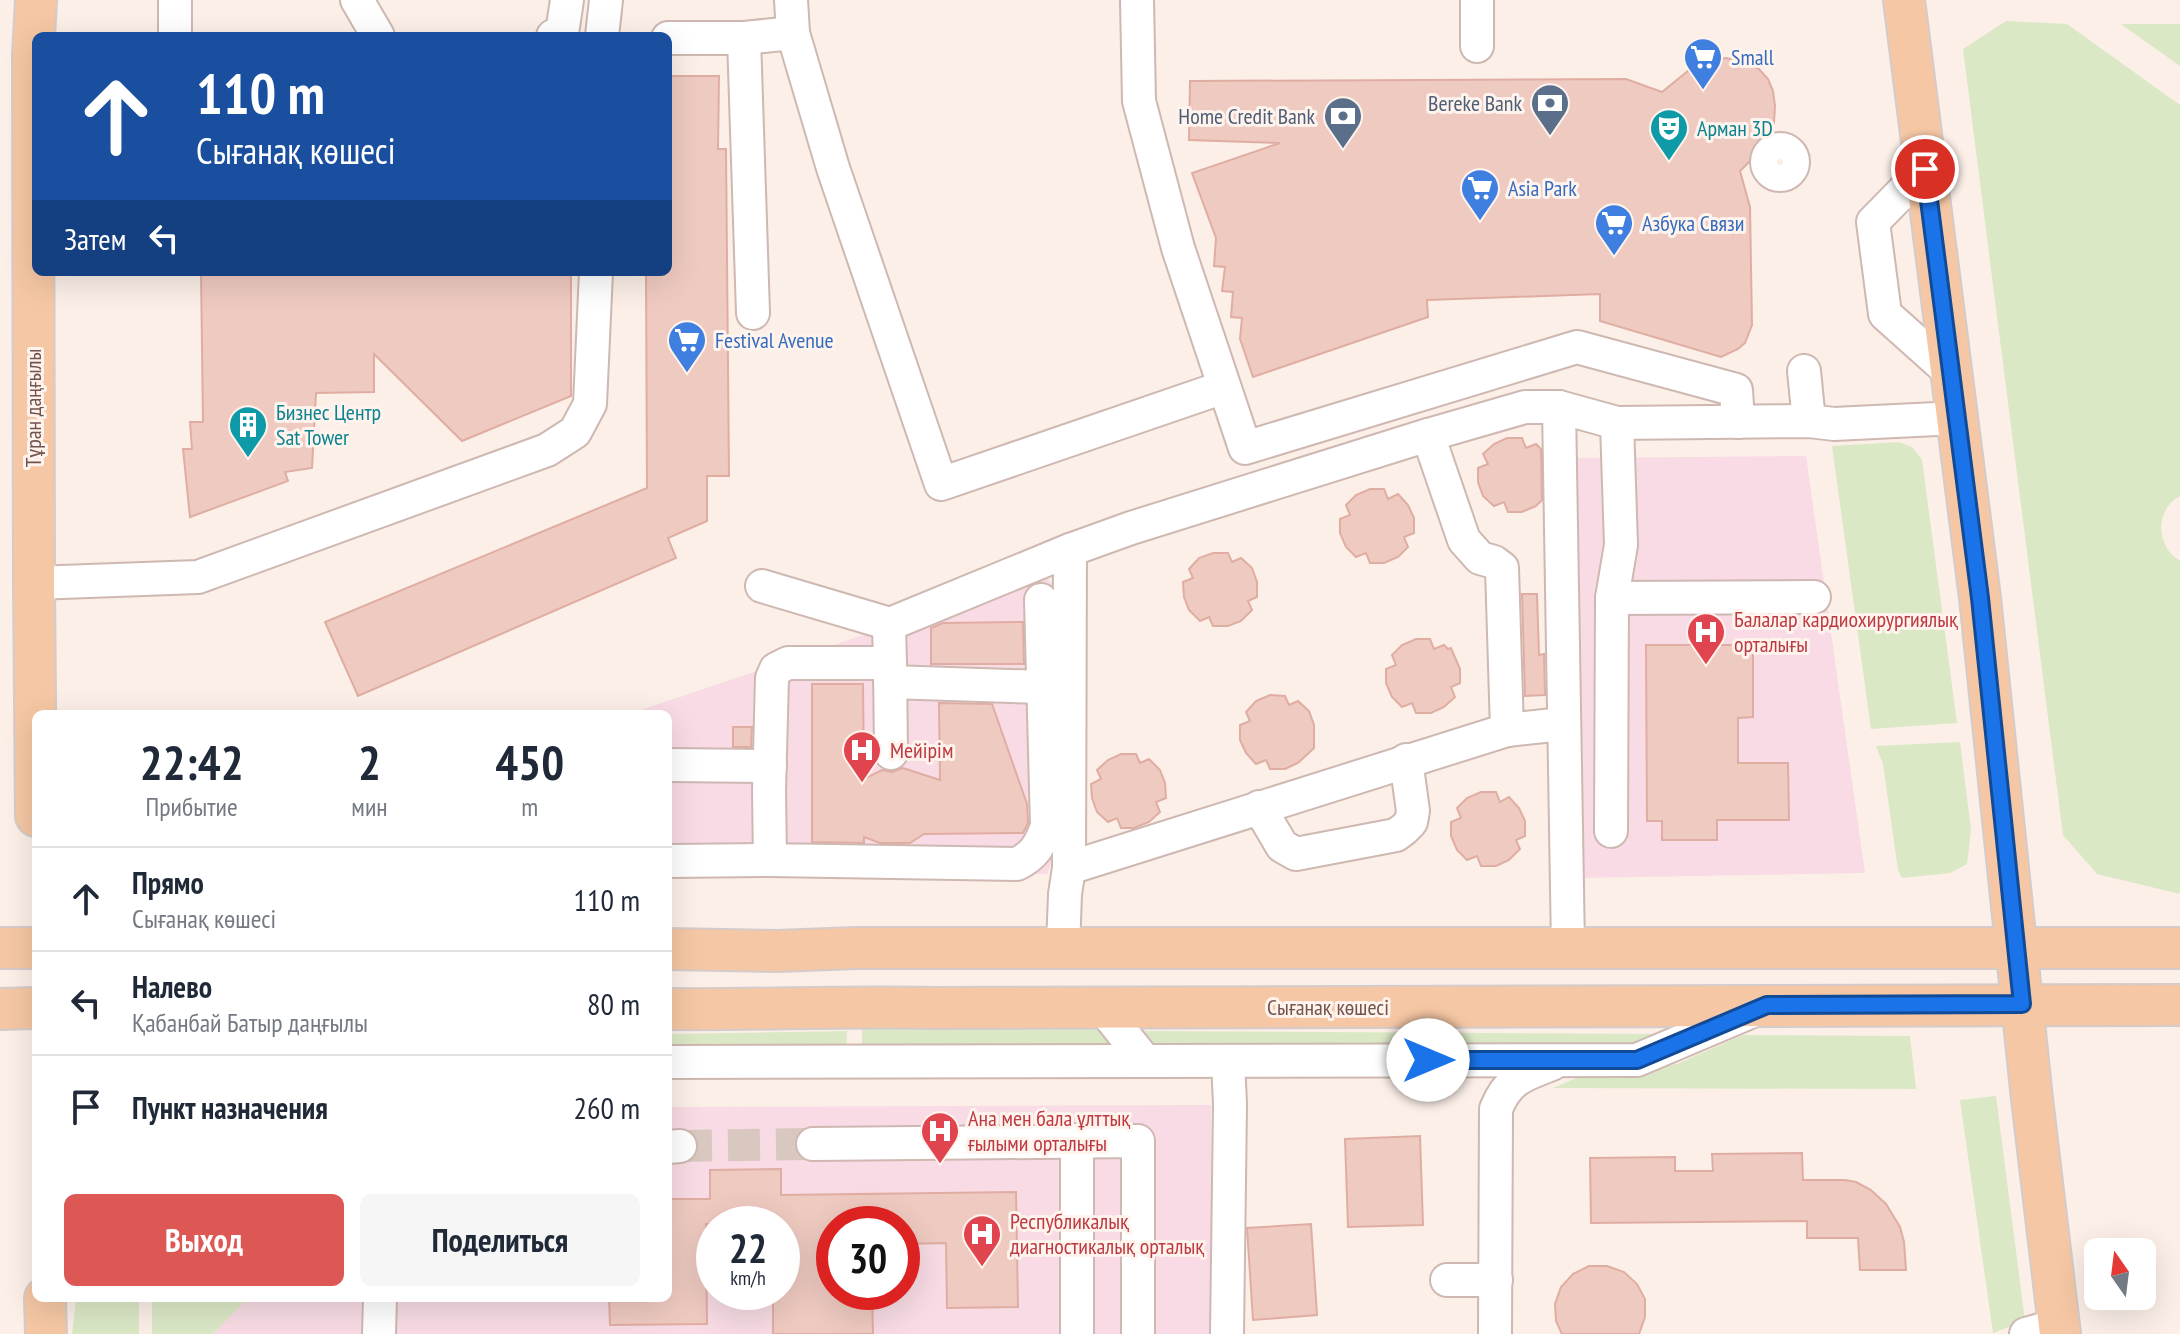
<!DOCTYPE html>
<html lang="ru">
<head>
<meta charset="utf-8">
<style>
  body { margin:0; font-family:"PT Sans Narrow",sans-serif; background:#f6f6f7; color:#1f2937; height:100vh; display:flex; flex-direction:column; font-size:30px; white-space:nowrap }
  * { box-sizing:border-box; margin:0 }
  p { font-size:26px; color:#747a83 }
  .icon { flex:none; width:44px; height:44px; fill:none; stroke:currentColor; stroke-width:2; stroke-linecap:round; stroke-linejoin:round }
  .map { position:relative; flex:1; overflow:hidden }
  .panel { position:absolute; left:32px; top:710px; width:640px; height:592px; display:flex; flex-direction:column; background:#fff; border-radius:12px; box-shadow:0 8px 32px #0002 }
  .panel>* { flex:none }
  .guide { position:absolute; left:32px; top:32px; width:640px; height:244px; border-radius:12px; box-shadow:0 8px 32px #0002; background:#1a4fa0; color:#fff; overflow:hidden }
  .needle { width:52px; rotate:346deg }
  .buttons { position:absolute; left:2084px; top:1238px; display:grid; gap:16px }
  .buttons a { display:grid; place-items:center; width:72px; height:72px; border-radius:12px; background:#fff; box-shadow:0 8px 32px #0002; font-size:40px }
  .speed { position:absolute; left:696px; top:1206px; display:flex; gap:16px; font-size:40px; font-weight:700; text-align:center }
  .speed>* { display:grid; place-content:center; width:104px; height:104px; border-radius:50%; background:#fff; box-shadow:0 8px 32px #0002; line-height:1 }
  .speed small { font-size:20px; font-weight:400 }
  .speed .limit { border:12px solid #d22; background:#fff; color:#111 }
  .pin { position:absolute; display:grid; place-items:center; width:68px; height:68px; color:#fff; margin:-34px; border:4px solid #fff; border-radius:50%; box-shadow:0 2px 8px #0007 }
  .me { position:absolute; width:88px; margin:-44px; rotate:90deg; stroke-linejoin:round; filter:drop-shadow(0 0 6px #0008) }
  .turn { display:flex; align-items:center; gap:28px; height:168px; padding:0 32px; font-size:36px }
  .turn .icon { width:104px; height:104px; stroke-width:2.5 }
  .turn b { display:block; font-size:56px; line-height:68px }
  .then { display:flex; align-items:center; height:76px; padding:0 32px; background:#0003; gap:16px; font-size:30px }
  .eta { display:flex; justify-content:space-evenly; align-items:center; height:136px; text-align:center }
  .eta b { font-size:48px; font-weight:700; line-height:56px }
  .primary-button { display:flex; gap:16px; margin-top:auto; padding:16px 32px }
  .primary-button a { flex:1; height:92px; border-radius:12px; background:#dd5755; color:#fff; font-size:32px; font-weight:700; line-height:92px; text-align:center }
  .primary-button a+a { background:#f6f6f7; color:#1f2937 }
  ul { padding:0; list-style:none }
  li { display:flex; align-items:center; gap:24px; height:104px; padding:0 32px; border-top:2px solid #e0e1e3 }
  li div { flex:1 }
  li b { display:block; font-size:30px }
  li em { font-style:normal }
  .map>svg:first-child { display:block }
  .medical { fill:#f8dbe4; fill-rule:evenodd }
  .green { fill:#dbe8c6 }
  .building { fill:#efcac1; stroke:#e0ada2; stroke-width:2 }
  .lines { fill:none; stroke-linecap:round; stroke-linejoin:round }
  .minor-tunnel { stroke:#d9c8c0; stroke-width:32; stroke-dasharray:32 16; stroke-linecap:butt }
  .minor-casing { stroke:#ceb8b1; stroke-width:36 }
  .major-casing { stroke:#d5cbca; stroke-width:44 }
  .minor { stroke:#fff; stroke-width:32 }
  .major { stroke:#f5c7a4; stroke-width:40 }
  .route-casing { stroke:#114b97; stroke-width:20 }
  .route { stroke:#1a73e8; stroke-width:14 }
  .labels { text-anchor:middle; stroke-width:6; stroke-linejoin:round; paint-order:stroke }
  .shop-label { font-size:22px; fill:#366cbe; stroke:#fef4ed; text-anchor:start }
  .service-label { font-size:22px; fill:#4e5e75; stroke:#fef4ed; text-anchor:end }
  .culture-label { font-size:22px; fill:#0d838f; stroke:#fef4ed; text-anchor:start }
  .street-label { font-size:22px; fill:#73534d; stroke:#fef4ed }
  .health-label { font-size:22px; fill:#be3a42; stroke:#fef4ed; text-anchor:start }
</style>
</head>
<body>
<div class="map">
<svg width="2180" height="1334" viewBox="0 0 2180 1334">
  <rect width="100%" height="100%" fill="#fbefe7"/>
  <!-- medical -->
  <g class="medical">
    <polygon points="1806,456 1865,873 1576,878 1575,458"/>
    <polygon points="1044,574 1055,587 1055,854 1047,874 668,873 668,714 629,714"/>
    <path d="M 1211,1105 L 1211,1334 L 213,1334 L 248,1298 L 668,1298 L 668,1107 ZM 714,1224 L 782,1224 L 782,1292 L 714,1292 ZM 834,1224 L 902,1224 L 902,1292 L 834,1292 Z"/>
  </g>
  <!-- green -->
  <g class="green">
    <path d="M 2006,21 L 2067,24 L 2180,105 L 2180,496 C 2154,510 2156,547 2180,561 L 2180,894 L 2097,874 L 2063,835 L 1963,49 Z"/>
    <polygon points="2121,24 2180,24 2180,66"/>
    <polygon points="1899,442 1912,447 1922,460 1957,723 1871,729 1832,446"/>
    <polygon points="1960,742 1971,830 1967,864 1950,873 1902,878 1898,870 1883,764 1876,746"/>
    <polygon points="862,1027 1098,1027 1114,1048 862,1048"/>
    <polygon points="847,1031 846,1052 668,1049 668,1034"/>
    <polygon points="1140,1031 1662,1034 1619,1052 1153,1053"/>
    <polygon points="1743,1035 1910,1036 1916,1089 1553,1088 1586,1074 1635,1073 1677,1064"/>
    <polygon points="1996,1096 2025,1321 1993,1333 1960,1100"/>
    <polygon points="76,1298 139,1298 139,1334 72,1334"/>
    <polygon points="152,1298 248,1298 213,1334 152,1334"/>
  </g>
  <!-- building -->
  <g class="building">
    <polygon points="1726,58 1748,63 1759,69 1768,79 1773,91 1775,106 1774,123 1766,141 1754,157 1740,171 1750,207 1752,325 1745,343 1738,349 1721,357 1600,321 1600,294 1427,300 1428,317 1253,377 1240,339 1242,318 1231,317 1233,292 1222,291 1225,267 1214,266 1216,238 1192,173 1280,143 1189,140 1190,81 1626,79 1662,92 1689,70 1709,61"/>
    <polygon points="668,76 719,76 718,149 726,149 729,476 707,476 707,521 668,538 676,558 358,696 325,622 647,488 646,272 668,272"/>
    <polygon points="201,272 571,272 571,396 462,441 374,354 374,392 316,393 312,468 285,472 288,481 190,517 183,449 192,449 190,422 203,422"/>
    <polygon points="1507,438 1522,438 1526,448 1536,444 1541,449 1542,500 1536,506 1522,512 1508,512 1504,502 1494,506 1483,496 1478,482 1478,468 1488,464 1483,454 1494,444"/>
    <polygon points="1370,489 1384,489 1388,499 1398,494 1408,505 1414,518 1414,533 1404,537 1408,547 1398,557 1384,563 1370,563 1366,553 1356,557 1346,547 1340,533 1340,519 1350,515 1346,505 1356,495"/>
    <polygon points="1213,553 1228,553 1232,562 1241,558 1252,568 1257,582 1257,597 1248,601 1252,610 1241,621 1228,626 1213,626 1209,617 1200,621 1189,610 1184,597 1183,582 1193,578 1189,569 1199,558"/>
    <polygon points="1522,594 1537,594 1539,655 1544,654 1545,695 1525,696"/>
    <polygon points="1023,622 1024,664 931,664 931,628 943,623"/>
    <polygon points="1416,639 1430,639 1434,649 1444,645 1448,649 1451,648 1460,669 1460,683 1451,687 1455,697 1444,707 1431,713 1416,713 1412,703 1402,707 1392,697 1386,683 1386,669 1396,665 1392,655 1402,645"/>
    <polygon points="1646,645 1753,645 1753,717 1738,718 1738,763 1788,763 1789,820 1717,820 1717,840 1662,840 1662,821 1647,821"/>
    <polygon points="812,684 863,684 864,779 882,770 892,772 903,768 940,780 939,703 992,704 1027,804 1028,823 1023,833 924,834 910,843 880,843 864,837 864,843 812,842"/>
    <polygon points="1270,695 1285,696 1289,705 1298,701 1309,711 1314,725 1314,748 1298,763 1285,769 1270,769 1266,760 1256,764 1246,753 1240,740 1240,725 1250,721 1246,712 1256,701"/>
    <polygon points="733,727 752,727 751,747 733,747"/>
    <polygon points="1121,754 1136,754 1140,763 1149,759 1160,770 1165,783 1166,798 1156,802 1160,812 1149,822 1134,828 1121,828 1117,818 1108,822 1097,812 1092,798 1091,784 1101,779 1097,770 1108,760"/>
    <polygon points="1481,792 1496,792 1500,802 1509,797 1519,808 1525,821 1525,836 1516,840 1520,849 1509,860 1496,866 1481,866 1477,856 1467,860 1457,850 1451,836 1451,822 1461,818 1457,808 1467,798"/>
    <polygon points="1420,1136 1423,1225 1348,1227 1345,1139"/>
    <polygon points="1802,1153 1803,1180 1845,1180 1856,1182 1871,1190 1886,1204 1900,1227 1904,1242 1906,1270 1860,1270 1858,1238 1807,1238 1807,1221 1591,1223 1590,1158 1675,1157 1675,1171 1713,1171 1712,1154"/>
    <polygon points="781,1169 781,1195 1016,1192 1018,1307 947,1308 946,1243 902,1244 902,1224 834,1224 834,1292 872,1292 873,1334 773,1334 773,1292 782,1292 782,1224 706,1224 707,1324 610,1325 609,1298 668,1298 668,1199 710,1199 710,1170"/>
    <polygon points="1311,1224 1317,1315 1253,1320 1247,1228"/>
    <polygon points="1589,1266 1607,1266 1624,1272 1637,1284 1645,1299 1645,1317 1639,1334 1562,1334 1556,1321 1555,1304 1561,1287 1573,1274"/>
  </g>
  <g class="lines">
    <!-- minor-tunnel -->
    <polyline class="minor-tunnel" points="680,1146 813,1144"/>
    <defs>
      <g id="minor">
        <polyline points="175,0 175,36"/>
        <polyline points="357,0 378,36"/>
        <polyline points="791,0 793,33 833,168 941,484 1224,387"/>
        <polyline points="1137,0 1139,101 1178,248 1245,448 1577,347 1736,390 1738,422"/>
        <polyline points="1477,0 1477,46"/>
        <polyline points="553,36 562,33 567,0"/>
        <polyline points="602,36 606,0"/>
        <polyline points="668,38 744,38"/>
        <circle cx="1780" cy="162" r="13"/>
        <polyline points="1925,169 1873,222 1885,314 1951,373"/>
        <polyline points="753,313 744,38 793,33"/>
        <polyline points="1804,371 1809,421"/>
        <polyline points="1559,407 1568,948"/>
        <polyline points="1428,435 1464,540 1480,558 1494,562 1502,568 1507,730"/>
        <polyline points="34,583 198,577 547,450 575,432 590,404 596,272"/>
        <polyline points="762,586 890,624"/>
        <polyline points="1612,598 1814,597"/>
        <path d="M 1041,600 L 1047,826 C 1040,845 1035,855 1017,864 L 770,860 L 769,791 L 772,678 L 776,669 L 788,663 L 890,663 L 889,626 L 890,624 L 1070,550 L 1131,528 L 1428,435 L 1525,407 L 1559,407 L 1617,423 L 1809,421 L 1834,424 L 1957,418"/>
        <polyline points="890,663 891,753"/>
        <polyline points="890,682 1043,687"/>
        <polyline points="668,765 770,766"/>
        <polyline points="1259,807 1282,846 1296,854 1396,835 1404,829 1411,822 1413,811 1406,760"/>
        <polyline points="1611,831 1612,598 1621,545 1617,423"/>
        <polyline points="668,861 770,860"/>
        <polyline points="1069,868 1507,730 1563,724"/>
        <polyline points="1063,948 1065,894 1069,868 1070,550"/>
        <polyline points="1102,1007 1145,1061"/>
        <polyline points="668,1062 1637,1060 1755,1010"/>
        <polyline points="813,1144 1138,1141 1138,1334"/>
        <polyline points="668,1147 680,1146"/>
        <polyline points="1447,1280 1496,1280"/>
        <polyline points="379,1334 380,1298"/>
        <polyline points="1077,1334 1077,1140"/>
        <polyline points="1227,1334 1230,1104 1228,1061"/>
        <path d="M 1495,1334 L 1496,1109 C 1508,1079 1523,1075 1552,1064"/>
        <polyline points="2026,1334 2058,1325"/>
      </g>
      <g id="major">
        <polyline points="36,0 33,55 34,583 36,816"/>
        <polyline points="1904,0 1980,598 2032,1099 2060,1334"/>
        <polyline points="0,948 36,948"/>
        <polyline points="668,949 776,951 856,948 2180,948"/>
        <polyline points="0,1009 36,1008"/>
        <path d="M 668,1009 C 756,1010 845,1006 933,1008 L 2180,1005"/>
        <polyline points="45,1298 46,1334"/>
      </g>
    </defs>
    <!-- minor casing -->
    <use href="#minor" class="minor-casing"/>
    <!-- major casing -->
    <use href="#major" class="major-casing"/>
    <!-- minor -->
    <use href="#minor" class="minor"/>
    <!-- major -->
    <use href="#major" class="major"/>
  </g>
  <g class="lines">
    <defs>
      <polyline id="route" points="1428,1060 1637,1060 1767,1005 2022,1004 1980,598 1925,169"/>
    </defs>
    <!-- route casing -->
    <use href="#route" class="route-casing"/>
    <!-- route -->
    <use href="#route" class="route"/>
  </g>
  <!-- icons -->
  <defs>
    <symbol id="supermarket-pin" viewBox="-11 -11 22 30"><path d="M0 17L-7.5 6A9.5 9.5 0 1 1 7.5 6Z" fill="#3f7fe0" stroke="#fef4ed"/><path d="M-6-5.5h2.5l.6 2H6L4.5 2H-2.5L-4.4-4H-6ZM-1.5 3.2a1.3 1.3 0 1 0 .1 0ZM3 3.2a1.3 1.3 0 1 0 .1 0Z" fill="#fff"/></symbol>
    <symbol id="bank-pin" viewBox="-11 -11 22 30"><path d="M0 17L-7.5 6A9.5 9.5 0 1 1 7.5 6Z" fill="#5c6f8a" stroke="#fef4ed"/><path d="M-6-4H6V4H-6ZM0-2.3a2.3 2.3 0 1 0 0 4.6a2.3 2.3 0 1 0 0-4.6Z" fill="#fff"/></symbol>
    <symbol id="theatre-pin" viewBox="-11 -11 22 30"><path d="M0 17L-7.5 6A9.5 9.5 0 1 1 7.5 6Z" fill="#0f9aa8" stroke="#fef4ed"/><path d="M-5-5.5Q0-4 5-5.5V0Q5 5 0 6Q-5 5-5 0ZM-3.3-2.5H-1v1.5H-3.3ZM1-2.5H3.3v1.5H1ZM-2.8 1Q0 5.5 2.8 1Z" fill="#fff"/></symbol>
    <symbol id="building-pin" viewBox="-11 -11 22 30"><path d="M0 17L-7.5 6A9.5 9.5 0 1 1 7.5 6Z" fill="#0f9aa8" stroke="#fef4ed"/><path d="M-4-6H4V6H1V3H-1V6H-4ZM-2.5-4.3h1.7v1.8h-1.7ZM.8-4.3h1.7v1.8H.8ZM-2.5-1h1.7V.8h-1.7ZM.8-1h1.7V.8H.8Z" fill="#fff"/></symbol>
    <symbol id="hospital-pin" viewBox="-11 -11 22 30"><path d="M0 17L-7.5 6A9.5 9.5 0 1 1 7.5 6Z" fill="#e0444e" stroke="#fef4ed"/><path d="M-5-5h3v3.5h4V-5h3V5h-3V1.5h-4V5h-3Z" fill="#fff"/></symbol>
  </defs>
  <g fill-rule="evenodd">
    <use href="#supermarket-pin" x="1681" y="35" width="44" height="60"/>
    <use href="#bank-pin" x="1528" y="81" width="44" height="60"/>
    <use href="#bank-pin" x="1321" y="94" width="44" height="60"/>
    <use href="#theatre-pin" x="1647" y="106" width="44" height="60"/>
    <use href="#supermarket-pin" x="1458" y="166" width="44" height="60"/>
    <use href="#supermarket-pin" x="1592" y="201" width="44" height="60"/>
    <use href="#supermarket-pin" x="665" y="318" width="44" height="60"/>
    <use href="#building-pin" x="226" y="403" width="44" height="60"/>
    <use href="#hospital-pin" x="1684" y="610" width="44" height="60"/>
    <use href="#hospital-pin" x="840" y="728" width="44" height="60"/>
    <use href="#hospital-pin" x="918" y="1109" width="44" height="60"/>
    <use href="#hospital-pin" x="960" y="1212" width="44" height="60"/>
  </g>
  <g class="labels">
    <!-- shop labels -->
    <g class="shop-label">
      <text x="1731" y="65">Small</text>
      <text x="1508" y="196">Asia Park</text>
      <text x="1642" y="231">Азбука Связи</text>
      <text x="715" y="348">Festival Avenue</text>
    </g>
    <!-- service labels -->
    <g class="service-label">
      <text x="1522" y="111">Bereke Bank</text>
      <text x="1315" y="124">Home Credit Bank</text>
    </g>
    <!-- culture labels -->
    <g class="culture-label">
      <text x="1697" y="136">Арман 3D</text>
      <text x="276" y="420">Бизнес Центр<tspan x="276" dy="25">Sat Tower</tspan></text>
    </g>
    <!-- street labels -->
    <g class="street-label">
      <text transform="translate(33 408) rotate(-90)" y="8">Тұран даңғылы</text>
      <text x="1328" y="1015">Сығанақ көшесі</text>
    </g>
    <!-- health labels -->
    <g class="health-label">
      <text x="1734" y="627">Балалар кардиохирургиялық<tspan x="1734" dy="25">орталығы</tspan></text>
      <text x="890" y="758">Мейірім</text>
      <text x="968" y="1126">Ана мен бала ұлттық<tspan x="968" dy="25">ғылыми орталығы</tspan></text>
      <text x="1010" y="1229">Республикалық<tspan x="1010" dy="25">диагностикалық орталық</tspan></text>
    </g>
  </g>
</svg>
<div class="buttons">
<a><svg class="needle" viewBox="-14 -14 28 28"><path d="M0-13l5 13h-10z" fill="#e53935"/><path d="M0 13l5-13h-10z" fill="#747a83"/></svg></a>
</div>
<div class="speed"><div>22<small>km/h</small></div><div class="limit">30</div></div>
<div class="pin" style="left:1925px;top:169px;background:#d93025"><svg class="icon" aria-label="arrive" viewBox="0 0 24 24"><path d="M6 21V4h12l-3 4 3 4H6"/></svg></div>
<svg class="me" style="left:1428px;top:1060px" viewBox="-20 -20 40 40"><circle r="19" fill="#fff"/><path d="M0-13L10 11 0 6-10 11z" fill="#1a73e8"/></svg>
<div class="guide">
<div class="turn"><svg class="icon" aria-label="ahead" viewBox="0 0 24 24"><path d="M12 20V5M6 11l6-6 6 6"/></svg><div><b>110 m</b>Сығанақ көшесі</div></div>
<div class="then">Затем<svg class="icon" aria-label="left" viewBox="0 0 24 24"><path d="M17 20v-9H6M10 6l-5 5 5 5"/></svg></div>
</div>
<section class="panel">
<div class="eta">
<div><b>22:42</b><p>Прибытие</p></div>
<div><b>2</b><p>мин</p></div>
<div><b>450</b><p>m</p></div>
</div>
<ul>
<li><svg class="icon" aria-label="ahead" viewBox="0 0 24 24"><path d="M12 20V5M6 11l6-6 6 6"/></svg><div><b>Прямо</b><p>Сығанақ көшесі</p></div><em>110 m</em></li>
<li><svg class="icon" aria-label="left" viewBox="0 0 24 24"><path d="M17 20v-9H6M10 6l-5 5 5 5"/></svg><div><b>Налево</b><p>Қабанбай Батыр даңғылы</p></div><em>80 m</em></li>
<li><svg class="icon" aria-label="arrive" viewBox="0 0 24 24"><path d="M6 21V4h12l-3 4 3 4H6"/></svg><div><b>Пункт назначения</b></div><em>260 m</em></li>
</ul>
<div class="primary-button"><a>Выход</a><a>Поделиться</a></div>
</section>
</div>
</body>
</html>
